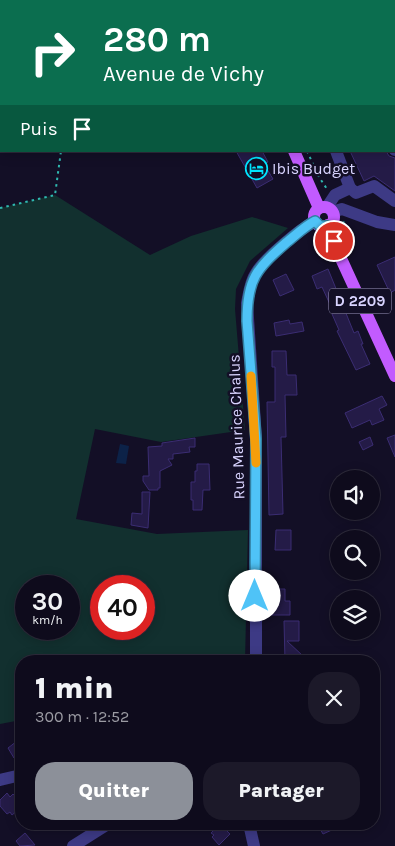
<!DOCTYPE html>
<html lang="fr">
<head>
<meta charset="utf-8">
<style>
  body { margin:0; font-family:Karla,sans-serif; background:#1c1929; color:#f1f3f6; height:100vh; display:flex; flex-direction:column; font-size:19px; white-space:nowrap }
  * { box-sizing:border-box; margin:0 }
  p { font-size:16px; color:#9b9ba3 }
  .icon { flex:none; width:28px; height:28px; fill:none; stroke:currentColor; stroke-width:2; stroke-linecap:round; stroke-linejoin:round }
  .map { position:relative; flex:1; overflow:hidden }
  .drawer { position:absolute; left:15px; top:655px; width:365px; height:175px; display:flex; flex-direction:column; background:#0e0b1c; border-radius:20px; box-shadow:0 2px 12px #0003,0 0 0 1px #2e2b3b }
  .drawer>* { flex:none }
  .hud { position:absolute; left:0px; top:0px; width:395px; height:152px; box-shadow:0 2px 12px #0003,0 0 0 1px #2e2b3b; background:#0b6e4f; color:#fff; overflow:hidden }
  .fabs { position:absolute; left:330px; top:470px; display:grid; gap:10px }
  .fabs a { display:grid; place-items:center; width:50px; height:50px; border-radius:50%; background:#0e0b1c; box-shadow:0 2px 12px #0003,0 0 0 1px #2e2b3b; font-size:25px }
  .speed { position:absolute; left:15px; top:575px; display:flex; gap:10px; font-size:25px; font-weight:700; text-align:center }
  .speed>* { display:grid; place-content:center; width:65px; height:65px; border-radius:50%; background:#0e0b1c; box-shadow:0 2px 12px #0003,0 0 0 1px #2e2b3b; line-height:1 }
  .speed small { font-size:12px; font-weight:400 }
  .speed .limit { border:8px solid #d22; background:#fff; color:#111 }
  .pin { position:absolute; display:grid; place-items:center; width:42px; height:42px; color:#fff; margin:-21px; border:2px solid #fff; border-radius:50%; box-shadow:0 1px 5px #0007 }
  .me { position:absolute; width:55px; margin:-28px; rotate:0deg; stroke-linejoin:round; filter:drop-shadow(0 0 4px #0008) }
  .turn { display:flex; align-items:center; gap:18px; height:105px; padding:0 20px; font-size:22px }
  .turn .icon { width:65px; height:65px; stroke-width:2.5 }
  .turn b { display:block; font-size:35px; line-height:42px }
  .then { display:flex; align-items:center; height:48px; padding:0 20px; background:#0003; gap:10px; font-size:19px }
  .round { display:grid; place-items:center; flex:none; width:52px; height:52px; border-radius:20px; background:#1c1929 }
  .headline { display:flex; align-items:center; justify-content:space-between; height:85px; padding:0 20px }
  h1 { font-size:30px; font-weight:800; line-height:38px }
  .cta { display:flex; gap:10px; margin-top:auto; padding:10px 20px }
  .cta a { flex:1; height:58px; border-radius:20px; background:#8c9099; color:#fff; font-size:20px; font-weight:800; line-height:58px; text-align:center }
  .cta a+a { background:#1c1929; color:#f1f3f6 }
  .map>svg:first-child { display:block }
  .green { fill:#12302f; fill-rule:evenodd }
  .water { fill:#0c2248 }
  .lines { fill:none; stroke-linecap:round; stroke-linejoin:round }
  .stream { stroke:#0c2248; stroke-width:3 }
  .building { fill:#241b47; stroke:#3b2d73 }
  .path { stroke:#2fb8b0; stroke-width:2; stroke-dasharray:2.5 4; stroke-linecap:butt }
  .minor { stroke:#3d3a85; stroke-width:12 }
  .major { stroke:#c25bff; stroke-width:12 }
  .route-casing { stroke:#337fa1; stroke-width:12 }
  .route { stroke:#4fc3f7; stroke-width:9 }
  .slow { stroke:#f59e0b; stroke-width:9 }
  .labels { text-anchor:middle; stroke-width:5; stroke-linejoin:round; paint-order:stroke }
  .shield { fill:#130f26; stroke:#9e99be; stroke-width:1 }
  .shield-label { font-size:15px; font-weight:bold; fill:#d9d4ff }
  .poi-label { font-size:16px; fill:#d9d4ff; stroke:#130f26; text-anchor:start }
  .street-label { font-size:16px; fill:#d9d4ff; stroke:#130f26 }
</style>
</head>
<body>
<div class="map">
<svg width="395" height="846" viewBox="0 0 395 846">
  <rect width="100%" height="100%" fill="#130f26"/>
  <!-- green -->
  <g class="green">
    <polygon points="0,0 114,0 1,1 0,83"/>
    <path d="M 55,195 L 150,255 L 191,236 L 252,217 L 288,228 L 250,261 L 236,289 L 235,309 L 245,430 L 161,442 L 95,429 L 76,519 L 157,534 L 248,530 L 245,661 L 21,661 L 21,720 L 0,724 L 0,208 ZM 26,586 L 69,586 L 69,629 L 26,629 ZM 101,586 L 144,586 L 144,629 L 101,629 Z"/>
  </g>
  <!-- water -->
  <polygon class="water" points="120,444 129,446 126,464 116,463"/>
  <g class="lines">
    <!-- stream -->
    <polyline class="stream" points="394,33 395,32"/>
  </g>
  <!-- building -->
  <g class="building">
    <polygon points="236,151 262,151 268,162 264,164 273,179 257,188"/>
    <polygon points="350,151 386,151 389,156 395,158 395,191 374,176 364,181"/>
    <polygon points="395,257 395,290 390,293 377,265"/>
    <polygon points="328,269 354,333 358,331 363,344 361,344 370,364 356,370 337,331 339,330 332,314 334,313 322,287 317,289 312,276"/>
    <polygon points="286,274 294,290 280,296 273,280"/>
    <polygon points="289,320 290,324 302,322 304,331 276,336 274,323"/>
    <polygon points="272,351 286,351 287,375 296,375 297,395 285,395 286,437 281,437 283,514 269,515 267,402 275,402 275,367 272,367"/>
    <polygon points="382,396 387,405 379,409 384,420 372,425 370,420 352,428 345,413"/>
    <polygon points="395,435 395,457 387,438"/>
    <polygon points="370,437 373,445 363,450 359,442"/>
    <polygon points="195,438 195,447 189,447 190,452 173,454 173,459 168,459 172,465 160,471 160,488 158,488 158,490 149,490 143,481 143,476 149,476 148,447 162,446 162,443"/>
    <polygon points="197,464 209,464 210,490 203,490 202,510 193,510 193,500 191,500 191,482 195,482 195,471 197,471"/>
    <polygon points="142,492 150,492 148,528 131,525 132,513 142,514"/>
    <polygon points="276,530 291,530 291,550 275,550"/>
    <polygon points="270,589 285,589 285,601 290,601 290,615 270,615"/>
    <polygon points="284,621 299,621 299,641 287,641 303,656 301,661 285,661"/>
    <polygon points="21,738 21,753 14,758 8,748"/>
    <polygon points="7,793 10,797 13,794 21,802 16,807 18,810 12,815 10,812 7,814 0,806 0,800"/>
    <polygon points="220,824 230,834 219,845 212,837 214,835 211,833"/>
    <polygon points="325,824 345,824 323,834 319,827"/>
    <polygon points="25,833 35,845 20,846 16,841"/>
  </g>
  <g class="lines">
    <!-- path -->
    <g class="path">
      <polyline points="394,135 395,136"/>
      <polyline points="307,151 319,177 327,189"/>
      <polyline points="0,208 55,195 61,151"/>
      <polyline points="341,230 344,221"/>
    </g>
    <!-- minor -->
    <g class="minor">
      <polyline points="394,149 395,150"/>
      <polyline points="350,188 356,193 374,186 395,201"/>
      <polyline points="327,207 335,195 350,188 336,151"/>
      <polyline points="332,212 342,209 377,222 395,225"/>
      <path d="M 256,661 L 256,439 L 247,303 C 249,293 250,282 256,273 C 265,258 299,230 315,221"/>
      <polyline points="0,780 21,775"/>
      <polyline points="249,824 254,846"/>
      <polyline points="73,846 108,824"/>
    </g>
    <!-- major -->
    <g class="major">
      <polyline points="187,0 190,1"/>
      <polyline points="281,0 281,1"/>
      <polyline points="219,1 219,0"/>
      <polyline points="294,151 319,208"/>
      <circle cx="324" cy="217" r="10"/>
      <polyline points="328,225 338,252 395,376"/>
    </g>
  </g>
  <g class="lines">
    <defs>
      <path id="route" d="M 255,596 L 256,439 L 247,321 C 247,279 256,269 287,242 C 296,235 305,226 315,221 L 320,226 L 328,226 L 334,241"/>
    </defs>
    <!-- route casing -->
    <use href="#route" class="route-casing"/>
    <!-- route -->
    <use href="#route" class="route"/>
    <!-- slow -->
    <polyline class="slow" points="251,376 256,463"/>
  </g>
  <!-- icons -->
  <defs>
    <symbol id="hotel-ring" viewBox="-11 -11 22 22"><circle r="9.5" fill="#130f26" stroke="#00e5ff" stroke-width="1.5"/><path d="M-6-4.5h1.5V1H6V5H4.5V3h-9V5H-6ZM-4 0a1.8 1.8 0 1 1 3.6 0ZM.5 0V-2.5h3Q6-2.5 6 0Z" fill="#00e5ff"/></symbol>
  </defs>
  <g fill-rule="evenodd">
    <use href="#hotel-ring" x="244" y="156" width="25" height="25"/>
  </g>
  <g class="labels">
    <!-- shield labels -->
    <rect class="shield" x="329" y="288.5" width="62" height="25" rx="4"/>
    <g class="shield-label">
      <text x="360" y="306">D 2209</text>
    </g>
    <!-- poi labels -->
    <g class="poi-label">
      <text x="272" y="174">Ibis Budget</text>
    </g>
    <!-- street labels -->
    <g class="street-label">
      <text transform="translate(236 427) rotate(-92)" y="6">Rue Maurice Chalus</text>
    </g>
  </g>
</svg>
<div class="fabs">
<a><svg class="icon" aria-label="sound" viewBox="0 0 24 24"><path d="M4 9h4l5-4v14l-5-4H4zM17 9q2 3 0 6"/></svg></a>
<a><svg class="icon" aria-label="search" viewBox="0 0 24 24"><circle cx="10" cy="10" r="6"/><path d="M15 15l6 6"/></svg></a>
<a><svg class="icon" aria-label="layers" viewBox="0 0 24 24"><path d="M12 4l9 5-9 5-9-5zM3 14l9 5 9-5"/></svg></a>
</div>
<div class="speed"><div>30<small>km/h</small></div><div class="limit">40</div></div>
<div class="pin" style="left:334px;top:241px;background:#d93025"><svg class="icon" aria-label="arrive" viewBox="0 0 24 24"><path d="M6 21V4h12l-3 4 3 4H6"/></svg></div>
<svg class="me" style="left:255px;top:596px" viewBox="-20 -20 40 40"><circle r="19" fill="#fff"/><path d="M0-13L10 11 0 6-10 11z" fill="#4fc3f7"/></svg>
<div class="hud">
<div class="turn"><svg class="icon" aria-label="right" viewBox="0 0 24 24"><path d="M7 20v-9h11M14 6l5 5-5 5"/></svg><div><b>280 m</b>Avenue de Vichy</div></div>
<div class="then">Puis<svg class="icon" aria-label="arrive" viewBox="0 0 24 24"><path d="M6 21V4h12l-3 4 3 4H6"/></svg></div>
</div>
<section class="drawer">
<div class="headline"><div><h1>1 min</h1><p>300 m · 12:52</p></div><a class="round"><svg class="icon" aria-label="close" viewBox="0 0 24 24"><path d="M6 6l12 12M18 6L6 18"/></svg></a></div>
<div class="cta"><a>Quitter</a><a>Partager</a></div>
</section>
</div>
</body>
</html>
